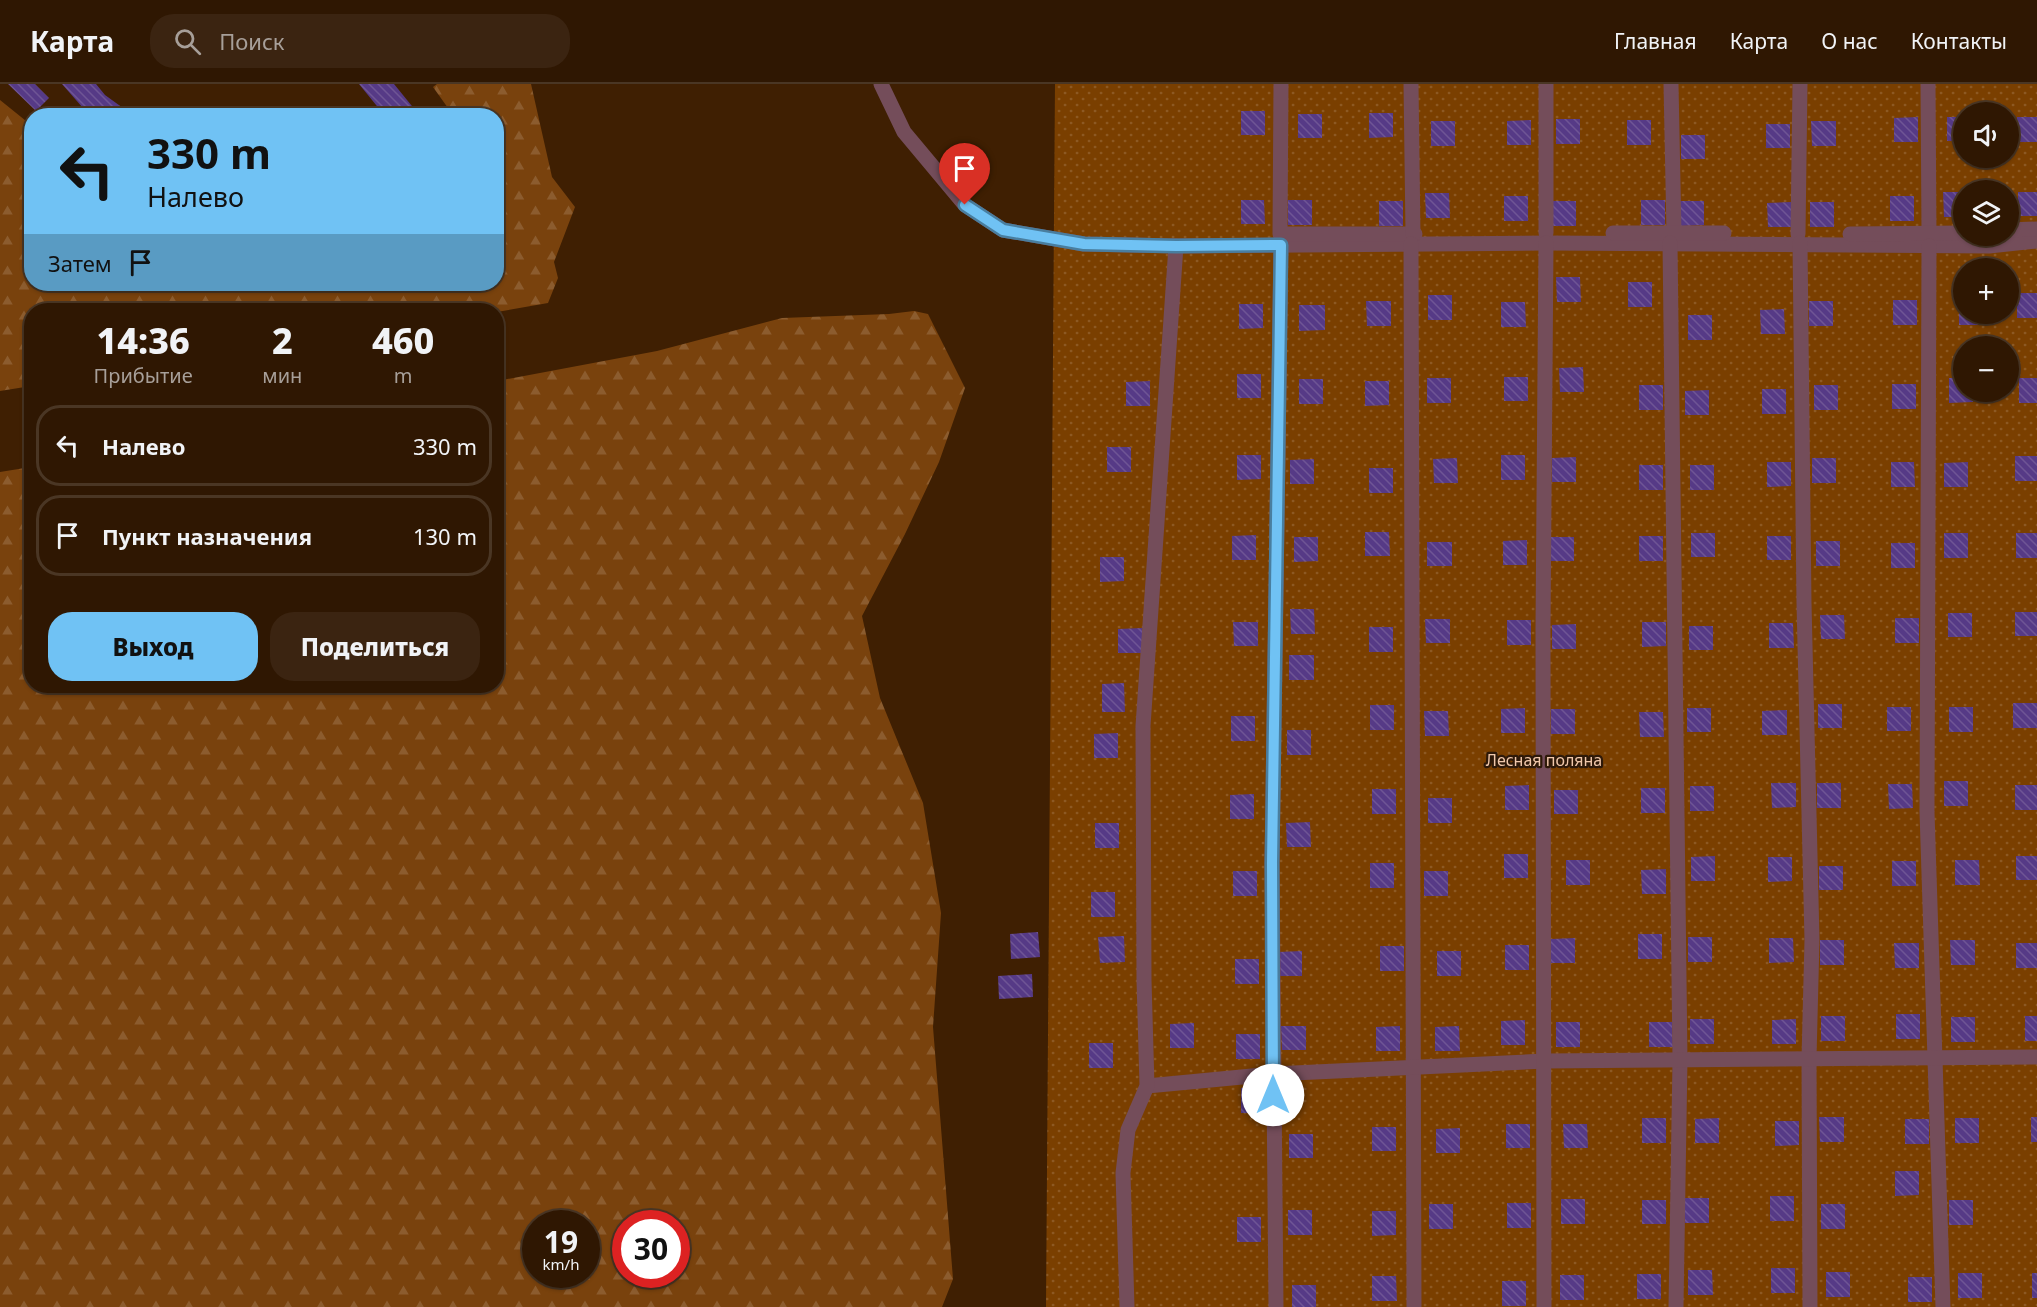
<!DOCTYPE html>
<html lang="ru">
<head>
<meta charset="utf-8">
<style>
  body { margin:0; font-family:"Noto Sans",sans-serif; background:#3b2411; color:#f1f3f6; height:100vh; display:flex; flex-direction:column; font-size:22px; white-space:nowrap }
  * { box-sizing:border-box; margin:0 }
  p { font-size:20px; color:#a79f99 }
  .icon { flex:none; width:33px; height:33px; fill:none; stroke:currentColor; stroke-width:2; stroke-linecap:round; stroke-linejoin:round }
  .map { position:relative; flex:1; overflow:hidden }
  .drawer { position:absolute; left:24px; top:219px; width:480px; height:390px; display:flex; flex-direction:column; background:#2f1702; border-radius:24px; box-shadow:0 2px 4px #0004,0 0 0 2px #4a3624 }
  .drawer>* { flex:none }
  .hud { position:absolute; left:24px; top:24px; width:480px; height:183px; border-radius:24px; box-shadow:0 2px 4px #0004,0 0 0 2px #4a3624; background:#70c2f4; color:#111; overflow:hidden }
  .buttons { position:absolute; left:1953px; top:18px; display:grid; gap:12px }
  .buttons a { display:grid; place-items:center; width:66px; height:66px; border-radius:50%; background:#2f1702; box-shadow:0 2px 4px #0004,0 0 0 2px #4a3624; font-size:30px }
  .speed { position:absolute; left:522px; top:1126px; display:flex; gap:12px; font-size:30px; font-weight:700; text-align:center }
  .speed>* { display:grid; place-content:center; width:78px; height:78px; border-radius:50%; background:#2f1702; box-shadow:0 2px 4px #0004,0 0 0 2px #4a3624; line-height:1 }
  .speed small { font-size:15px; font-weight:400 }
  .speed .limit { border:9px solid #d22; background:#fff; color:#111 }
  .pin { position:absolute; display:grid; place-items:center; width:51px; height:51px; color:#fff; margin:-62px -26px; border-radius:50% 50% 50% 0; rotate:-45deg; box-shadow:0 0 6px #0007 }
  .pin .icon { rotate:45deg }
  .me { position:absolute; width:66px; margin:-33px; rotate:0deg; stroke-linejoin:round; filter:drop-shadow(0 0 4px #0008) }
  .turn { display:flex; align-items:center; gap:21px; height:126px; padding:0 24px; font-size:27px }
  .turn .icon { width:78px; height:78px; stroke-width:2.5 }
  .turn b { display:block; font-size:42px; line-height:51px }
  .then { display:flex; align-items:center; height:57px; padding:0 24px; background:#0003; gap:12px; font-size:22px }
  .eta { display:flex; justify-content:space-evenly; align-items:center; height:102px; text-align:center }
  .eta b { font-size:36px; font-weight:800; line-height:42px }
  .primary-button { display:flex; gap:12px; margin-top:auto; padding:12px 24px }
  .primary-button a { flex:1; height:69px; border-radius:24px; background:#70c2f4; color:#111; font-size:24px; font-weight:800; line-height:69px; text-align:center }
  .primary-button a+a { background:#3b2411; color:#f1f3f6 }
  ul { padding:0; list-style:none }
  li { display:flex; align-items:center; gap:18px; height:81px; margin:0 12px 9px; padding:0 12px; border:3px solid #4a3624; border-radius:24px }
  li div { flex:1 }
  li b { display:block; font-size:22px }
  li em { font-style:normal }
  header { display:flex; align-items:center; gap:36px; box-sizing:border-box; height:84px; padding:0 30px; background:#2f1702; border-bottom:2px solid #4a3624 }
  header strong { font-size:28px }
  nav { display:flex; gap:33px; margin-inline-start:auto; font-size:21px }
  .search { width:420px; height:54px; background:#3b2411; display:flex; align-items:center; gap:15px; box-sizing:border-box; padding:0 21px; border-radius:24px; color:#a79f99; font-size:22px }
  .map>svg:first-child { display:block }
  .grass { fill:url(#grass-dots); fill-rule:evenodd }
  .forest { fill:url(#forest-firs); fill-rule:evenodd }
  .building { fill:url(#building-back-hatch) }
  .lines { fill:none; stroke-linecap:round; stroke-linejoin:round }
  .minor { stroke:#744d5a; stroke-width:15 }
  .route-casing { stroke:#497e9f; stroke-width:15 }
  .route { stroke:#70c2f4; stroke-width:10 }
  .labels { text-anchor:middle; stroke-width:4.5; stroke-linejoin:round; paint-order:stroke }
  .park-label { font-size:16px; fill:#f1c8ab; stroke:#2e1909 }
</style>
</head>
<body>
<header>
<strong>Карта</strong>
<div class="search"><svg class="icon" aria-label="search" viewBox="0 0 24 24"><circle cx="10" cy="10" r="6"/><path d="M15 15l6 6"/></svg>Поиск</div>
<nav><a>Главная</a><a>Карта</a><a>О нас</a><a>Контакты</a></nav>
</header>
<div class="map">
<svg width="2037" height="1223" viewBox="0 0 2037 1223">
  <defs>
    <pattern id="grass-dots" width="8" height="8" patternUnits="userSpaceOnUse" patternTransform="scale(1.5)"><rect width="8" height="8" fill="#7a3f00"/><path d="M2 2h.1M6 6h.1" fill="none" stroke="#8d5923" stroke-width="1.8" stroke-linecap="round"/></pattern>
    <pattern id="forest-firs" width="22" height="20" patternUnits="userSpaceOnUse" patternTransform="scale(1.5)"><rect width="22" height="20" fill="#79420d"/><path d="M5 1l3.5 6h-7zM16 11l3.5 6h-7z" fill="#8c5c2e"/></pattern>
    <pattern id="building-back-hatch" width="6" height="6" patternUnits="userSpaceOnUse" patternTransform="scale(1.5)"><rect width="6" height="6" fill="#563a86"/><path d="M-1 5l2 2M0 0l6 6M5-1l2 2" fill="none" stroke="#6f5595"/></pattern>
  </defs>
  <rect width="100%" height="100%" fill="#3f1f02"/>
  <!-- grass -->
  <path class="grass" d="M 1055,0 L 2037,0 L 2037,1223 L 1046,1223 ZM 1964,28 L 2008,28 L 2008,74 L 1964,74 ZM 1964,106 L 2008,106 L 2008,152 L 1964,152 ZM 1964,184 L 2008,184 L 2008,230 L 1964,230 ZM 1964,262 L 2008,262 L 2008,308 L 1964,308 Z"/>
  <!-- forest -->
  <g class="forest">
    <polygon points="437,0 531,0 552,93 575,123 554,178 558,194 548,219 497,228 32,226 31,302 0,307 0,16 31,41 32,200 496,200 496,32 453,31 433,3"/>
    <path d="M 914,227 L 928,230 L 965,304 L 939,378 L 905,450 L 862,532 L 880,614 L 923,719 L 941,829 L 933,943 L 953,1195 L 942,1223 L 0,1223 L 0,388 L 31,383 L 32,602 L 496,602 L 497,297 L 657,267 L 782,234 L 889,230 ZM 536,1140 L 586,1140 L 586,1191 L 536,1191 ZM 626,1140 L 676,1140 L 676,1191 L 626,1191 Z"/>
  </g>
  <!-- building -->
  <g class="building">
    <polygon points="8,0 35,0 49,14 36,27"/>
    <polygon points="62,0 96,0 105,11 134,32 90,32"/>
    <polygon points="359,0 394,0 420,32 385,32"/>
    <rect x="1241" y="27" width="24" height="24"/>
    <polygon points="1369,29 1393,29 1393,53 1369,54"/>
    <rect x="1298" y="30" width="24" height="24"/>
    <polygon points="1918,33 1918,58 1894,58 1894,34"/>
    <rect x="1947" y="33" width="17" height="24"/>
    <rect x="2017" y="33" width="20" height="25"/>
    <rect x="1556" y="35" width="24" height="25"/>
    <polygon points="1531,36 1531,61 1507,61 1507,37"/>
    <rect x="1627" y="36" width="24" height="25"/>
    <rect x="1431" y="37" width="24" height="25"/>
    <polygon points="1811,37 1836,37 1836,62 1812,62"/>
    <rect x="1766" y="40" width="24" height="24"/>
    <rect x="1681" y="51" width="24" height="24"/>
    <polygon points="1943,108 1964,108 1964,133 1944,133"/>
    <rect x="2018" y="108" width="19" height="24"/>
    <polygon points="1425,109 1449,109 1450,134 1426,134"/>
    <rect x="1504" y="112" width="24" height="25"/>
    <rect x="1890" y="112" width="24" height="25"/>
    <polygon points="1241,116 1264,116 1265,140 1241,140"/>
    <rect x="1288" y="116" width="24" height="25"/>
    <rect x="1641" y="116" width="24" height="25"/>
    <rect x="1379" y="117" width="24" height="25"/>
    <rect x="1552" y="117" width="24" height="25"/>
    <polygon points="1680,117 1704,117 1704,141 1680,142"/>
    <polygon points="1791,118 1792,143 1768,143 1767,119"/>
    <rect x="1810" y="118" width="24" height="25"/>
    <polygon points="1556,193 1580,193 1581,218 1557,218"/>
    <rect x="1628" y="198" width="24" height="25"/>
    <rect x="2017" y="209" width="20" height="25"/>
    <rect x="1428" y="211" width="24" height="25"/>
    <rect x="1893" y="216" width="24" height="25"/>
    <polygon points="1959,216 1964,216 1964,230 1983,230 1983,241 1959,241"/>
    <polygon points="1366,217 1391,217 1391,242 1367,242"/>
    <rect x="1809" y="217" width="24" height="25"/>
    <polygon points="1501,218 1525,218 1526,243 1501,243"/>
    <polygon points="1239,220 1263,220 1263,244 1239,245"/>
    <polygon points="1299,221 1325,221 1325,246 1299,247"/>
    <polygon points="1784,225 1785,250 1761,250 1760,226"/>
    <rect x="1688" y="231" width="24" height="25"/>
    <polygon points="1583,283 1584,308 1560,308 1559,284"/>
    <rect x="1237" y="290" width="24" height="24"/>
    <rect x="1504" y="293" width="24" height="24"/>
    <rect x="1427" y="294" width="24" height="25"/>
    <polygon points="1949,294 1964,294 1964,308 1973,308 1973,318 1949,319"/>
    <rect x="2019" y="294" width="18" height="25"/>
    <rect x="1299" y="295" width="24" height="25"/>
    <polygon points="1150,297 1150,322 1126,322 1126,298"/>
    <polygon points="1365,297 1389,297 1389,321 1365,322"/>
    <rect x="1892" y="300" width="24" height="25"/>
    <rect x="1639" y="301" width="24" height="25"/>
    <rect x="1814" y="301" width="24" height="25"/>
    <rect x="1762" y="305" width="24" height="25"/>
    <polygon points="1709,306 1709,331 1685,331 1685,307"/>
    <rect x="1107" y="363" width="24" height="25"/>
    <polygon points="1237,371 1261,371 1261,395 1237,396"/>
    <rect x="1501" y="371" width="24" height="25"/>
    <rect x="2015" y="372" width="22" height="25"/>
    <polygon points="1576,373 1576,398 1552,398 1552,374"/>
    <polygon points="1457,374 1458,399 1434,399 1433,375"/>
    <rect x="1812" y="374" width="24" height="25"/>
    <polygon points="1314,375 1314,400 1290,400 1290,376"/>
    <polygon points="1767,378 1791,378 1791,402 1767,403"/>
    <polygon points="1891,378 1914,378 1915,403 1891,403"/>
    <polygon points="1968,378 1968,403 1944,403 1944,379"/>
    <rect x="1639" y="381" width="24" height="25"/>
    <rect x="1690" y="381" width="24" height="25"/>
    <rect x="1369" y="384" width="24" height="25"/>
    <polygon points="1365,448 1389,448 1390,472 1365,472"/>
    <rect x="1691" y="449" width="24" height="24"/>
    <rect x="1944" y="449" width="24" height="25"/>
    <rect x="2016" y="449" width="21" height="25"/>
    <polygon points="1256,451 1256,476 1232,476 1232,452"/>
    <rect x="1639" y="452" width="24" height="25"/>
    <rect x="1767" y="452" width="24" height="24"/>
    <polygon points="1294,453 1318,453 1318,477 1294,478"/>
    <rect x="1550" y="453" width="24" height="24"/>
    <polygon points="1527,456 1527,481 1503,481 1503,457"/>
    <rect x="1816" y="457" width="24" height="25"/>
    <rect x="1427" y="458" width="25" height="24"/>
    <rect x="1891" y="459" width="24" height="25"/>
    <polygon points="1100,473 1124,473 1124,497 1100,498"/>
    <polygon points="1290,525 1314,525 1315,550 1291,550"/>
    <rect x="2015" y="528" width="22" height="24"/>
    <rect x="1948" y="529" width="24" height="24"/>
    <polygon points="1820,531 1844,531 1845,555 1821,555"/>
    <rect x="1895" y="534" width="24" height="25"/>
    <polygon points="1425,535 1450,535 1450,559 1426,559"/>
    <rect x="1507" y="536" width="24" height="25"/>
    <polygon points="1233,538 1258,538 1258,562 1234,562"/>
    <polygon points="1642,538 1666,538 1666,562 1642,563"/>
    <polygon points="1769,539 1793,539 1794,564 1769,564"/>
    <polygon points="1576,540 1576,565 1552,565 1552,541"/>
    <rect x="1689" y="542" width="24" height="24"/>
    <rect x="1369" y="543" width="24" height="25"/>
    <polygon points="1142,544 1142,569 1118,569 1118,545"/>
    <rect x="1289" y="571" width="25" height="25"/>
    <polygon points="1124,599 1125,628 1102,628 1102,600"/>
    <rect x="2013" y="619" width="24" height="25"/>
    <rect x="1818" y="620" width="24" height="24"/>
    <rect x="1370" y="621" width="24" height="25"/>
    <rect x="1887" y="623" width="24" height="24"/>
    <rect x="1949" y="623" width="24" height="25"/>
    <polygon points="1525,624 1525,649 1501,649 1501,625"/>
    <rect x="1687" y="624" width="24" height="24"/>
    <rect x="1551" y="625" width="24" height="25"/>
    <polygon points="1787,626 1787,651 1762,651 1762,627"/>
    <polygon points="1424,627 1448,627 1449,652 1425,652"/>
    <polygon points="1639,628 1663,628 1664,653 1640,653"/>
    <rect x="1231" y="632" width="24" height="25"/>
    <rect x="1287" y="646" width="24" height="25"/>
    <polygon points="1118,649 1118,674 1094,674 1094,650"/>
    <rect x="1944" y="697" width="24" height="25"/>
    <polygon points="1771,699 1796,699 1796,723 1772,724"/>
    <rect x="1817" y="699" width="24" height="25"/>
    <polygon points="1888,700 1912,700 1913,724 1889,725"/>
    <polygon points="1529,701 1529,726 1505,726 1505,702"/>
    <rect x="2015" y="701" width="22" height="25"/>
    <rect x="1690" y="702" width="24" height="25"/>
    <rect x="1641" y="704" width="24" height="25"/>
    <rect x="1372" y="705" width="24" height="25"/>
    <rect x="1554" y="706" width="24" height="24"/>
    <polygon points="1254,710 1254,735 1230,735 1230,711"/>
    <rect x="1428" y="714" width="24" height="25"/>
    <polygon points="1310,738 1311,763 1287,763 1286,739"/>
    <rect x="1095" y="739" width="24" height="25"/>
    <rect x="1504" y="770" width="24" height="24"/>
    <polygon points="1715,772 1715,797 1691,797 1691,773"/>
    <rect x="2016" y="772" width="21" height="24"/>
    <polygon points="1768,773 1792,773 1792,797 1768,798"/>
    <rect x="1566" y="776" width="24" height="25"/>
    <polygon points="1955,776 1979,776 1980,801 1955,801"/>
    <rect x="1892" y="777" width="24" height="25"/>
    <rect x="1370" y="779" width="24" height="25"/>
    <rect x="1819" y="782" width="24" height="24"/>
    <polygon points="1666,785 1666,810 1642,810 1641,786"/>
    <rect x="1233" y="787" width="24" height="25"/>
    <rect x="1424" y="787" width="24" height="25"/>
    <rect x="1091" y="808" width="24" height="25"/>
    <polygon points="1038,848 1040,873 1011,875 1010,850"/>
    <rect x="1638" y="850" width="24" height="25"/>
    <polygon points="1124,852 1125,878 1100,879 1098,853"/>
    <rect x="1688" y="853" width="24" height="25"/>
    <polygon points="1575,854 1575,879 1551,879 1551,855"/>
    <polygon points="1769,854 1793,854 1794,878 1769,879"/>
    <rect x="1820" y="856" width="24" height="25"/>
    <polygon points="1950,856 1975,856 1975,881 1951,881"/>
    <polygon points="1894,859 1919,859 1919,884 1895,884"/>
    <rect x="2016" y="859" width="21" height="25"/>
    <rect x="1505" y="861" width="24" height="25"/>
    <rect x="1380" y="862" width="24" height="25"/>
    <polygon points="1302,867 1302,892 1278,892 1278,868"/>
    <rect x="1437" y="867" width="24" height="25"/>
    <rect x="1235" y="875" width="24" height="25"/>
    <polygon points="1032,890 1033,913 999,915 998,892"/>
    <rect x="1896" y="930" width="24" height="25"/>
    <rect x="1821" y="932" width="24" height="25"/>
    <rect x="2025" y="932" width="12" height="25"/>
    <rect x="1951" y="933" width="24" height="25"/>
    <rect x="1690" y="935" width="24" height="25"/>
    <polygon points="1796,935 1796,960 1772,960 1772,936"/>
    <polygon points="1525,936 1525,961 1501,961 1501,937"/>
    <rect x="1556" y="938" width="24" height="25"/>
    <polygon points="1649,938 1672,938 1673,963 1649,963"/>
    <polygon points="1194,939 1194,964 1170,964 1170,940"/>
    <polygon points="1281,942 1306,942 1306,966 1282,966"/>
    <polygon points="1400,942 1400,967 1376,967 1376,943"/>
    <polygon points="1459,942 1460,967 1435,967 1435,943"/>
    <rect x="1236" y="950" width="24" height="25"/>
    <rect x="1089" y="959" width="24" height="25"/>
    <rect x="1241" y="1004" width="24" height="25"/>
    <polygon points="1819,1033 1844,1033 1844,1058 1820,1058"/>
    <rect x="2031" y="1033" width="6" height="25"/>
    <rect x="1642" y="1034" width="24" height="25"/>
    <polygon points="1719,1034 1719,1059 1695,1059 1695,1035"/>
    <rect x="1955" y="1034" width="24" height="25"/>
    <rect x="1905" y="1035" width="24" height="25"/>
    <polygon points="1775,1037 1799,1037 1799,1061 1775,1062"/>
    <rect x="1506" y="1040" width="24" height="24"/>
    <polygon points="1563,1040 1587,1040 1588,1064 1564,1064"/>
    <rect x="1372" y="1043" width="24" height="24"/>
    <polygon points="1460,1044 1460,1069 1436,1069 1436,1045"/>
    <rect x="1289" y="1050" width="24" height="24"/>
    <polygon points="1895,1087 1919,1087 1919,1111 1895,1112"/>
    <rect x="1770" y="1112" width="24" height="25"/>
    <rect x="1685" y="1114" width="24" height="25"/>
    <rect x="1561" y="1115" width="24" height="25"/>
    <rect x="1642" y="1116" width="24" height="24"/>
    <rect x="1949" y="1116" width="24" height="25"/>
    <rect x="1507" y="1119" width="24" height="25"/>
    <rect x="1429" y="1120" width="24" height="25"/>
    <rect x="1821" y="1120" width="24" height="25"/>
    <rect x="1288" y="1126" width="24" height="25"/>
    <polygon points="1372,1127 1396,1127 1396,1151 1372,1152"/>
    <rect x="1237" y="1133" width="24" height="25"/>
    <rect x="1771" y="1184" width="24" height="25"/>
    <polygon points="1688,1186 1712,1186 1713,1211 1688,1211"/>
    <rect x="1826" y="1188" width="24" height="25"/>
    <rect x="1958" y="1189" width="24" height="25"/>
    <rect x="2032" y="1189" width="5" height="25"/>
    <rect x="1637" y="1190" width="24" height="25"/>
    <rect x="1560" y="1191" width="24" height="25"/>
    <polygon points="1372,1192 1396,1192 1397,1217 1372,1217"/>
    <rect x="1908" y="1193" width="24" height="25"/>
    <rect x="1502" y="1197" width="24" height="25"/>
    <rect x="1292" y="1201" width="24" height="22"/>
  </g>
  <g class="lines">
    <!-- minor -->
    <g class="minor">
      <polyline points="881,0 904,48 965,121 1003,146 1084,160 1176,162 1546,159 1989,162 2037,157"/>
      <polyline points="1281,0 1280,150 1415,150"/>
      <polyline points="1411,0 1413,150"/>
      <polyline points="1546,0 1546,149"/>
      <polyline points="1671,0 1674,149"/>
      <polyline points="1928,0 1929,150"/>
      <polyline points="2008,146 2037,145"/>
      <polyline points="1613,149 1724,149"/>
      <polyline points="1798,150 1800,0"/>
      <polyline points="1850,150 1964,149"/>
      <polyline points="1670,159 1680,975 1676,1223"/>
      <polyline points="1800,159 1804,519 1812,856 1809,974 1810,1223"/>
      <polyline points="1411,160 1414,1223"/>
      <polyline points="1929,162 1927,728 1943,1223"/>
      <polyline points="1147,1002 1273,990 1545,977 2037,973"/>
      <polyline points="1127,1223 1123,1089 1128,1046 1147,1002 1144,896 1143,642 1176,162"/>
      <polyline points="1276,1223 1272,779 1281,161"/>
      <polyline points="1544,1223 1543,544 1546,159"/>
    </g>
  </g>
  <g class="lines">
    <defs>
      <polyline id="route" points="965,121 1003,146 1084,160 1176,162 1281,161 1272,779 1273,1011"/>
    </defs>
    <!-- route casing -->
    <use href="#route" class="route-casing"/>
    <!-- route -->
    <use href="#route" class="route"/>
  </g>
  <g class="labels">
    <!-- park labels -->
    <g class="park-label">
      <text x="1544" y="682">Лесная поляна</text>
    </g>
  </g>
</svg>
<div class="buttons">
<a><svg class="icon" aria-label="sound" viewBox="0 0 24 24"><path d="M4 9h4l5-4v14l-5-4H4zM17 9q2 3 0 6"/></svg></a>
<a><svg class="icon" aria-label="layers" viewBox="0 0 24 24"><path d="M12 4l9 5-9 5-9-5zM3 14l9 5 9-5"/></svg></a>
<a>+</a>
<a>−</a>
</div>
<div class="speed"><div>19<small>km/h</small></div><div class="limit">30</div></div>
<div class="pin" style="left:965px;top:121px;background:#d93025"><svg class="icon" aria-label="arrive" viewBox="0 0 24 24"><path d="M6 21V4h12l-3 4 3 4H6"/></svg></div>
<svg class="me" style="left:1273px;top:1011px" viewBox="-20 -20 40 40"><circle r="19" fill="#fff"/><path d="M0-13L10 11 0 6-10 11z" fill="#70c2f4"/></svg>
<div class="hud">
<div class="turn"><svg class="icon" aria-label="left" viewBox="0 0 24 24"><path d="M17 20v-9H6M10 6l-5 5 5 5"/></svg><div><b>330 m</b>Налево</div></div>
<div class="then">Затем<svg class="icon" aria-label="arrive" viewBox="0 0 24 24"><path d="M6 21V4h12l-3 4 3 4H6"/></svg></div>
</div>
<section class="drawer">
<div class="eta">
<div><b>14:36</b><p>Прибытие</p></div>
<div><b>2</b><p>мин</p></div>
<div><b>460</b><p>m</p></div>
</div>
<ul>
<li><svg class="icon" aria-label="left" viewBox="0 0 24 24"><path d="M17 20v-9H6M10 6l-5 5 5 5"/></svg><div><b>Налево</b></div><em>330 m</em></li>
<li><svg class="icon" aria-label="arrive" viewBox="0 0 24 24"><path d="M6 21V4h12l-3 4 3 4H6"/></svg><div><b>Пункт назначения</b></div><em>130 m</em></li>
</ul>
<div class="primary-button"><a>Выход</a><a>Поделиться</a></div>
</section>
</div>
</body>
</html>
